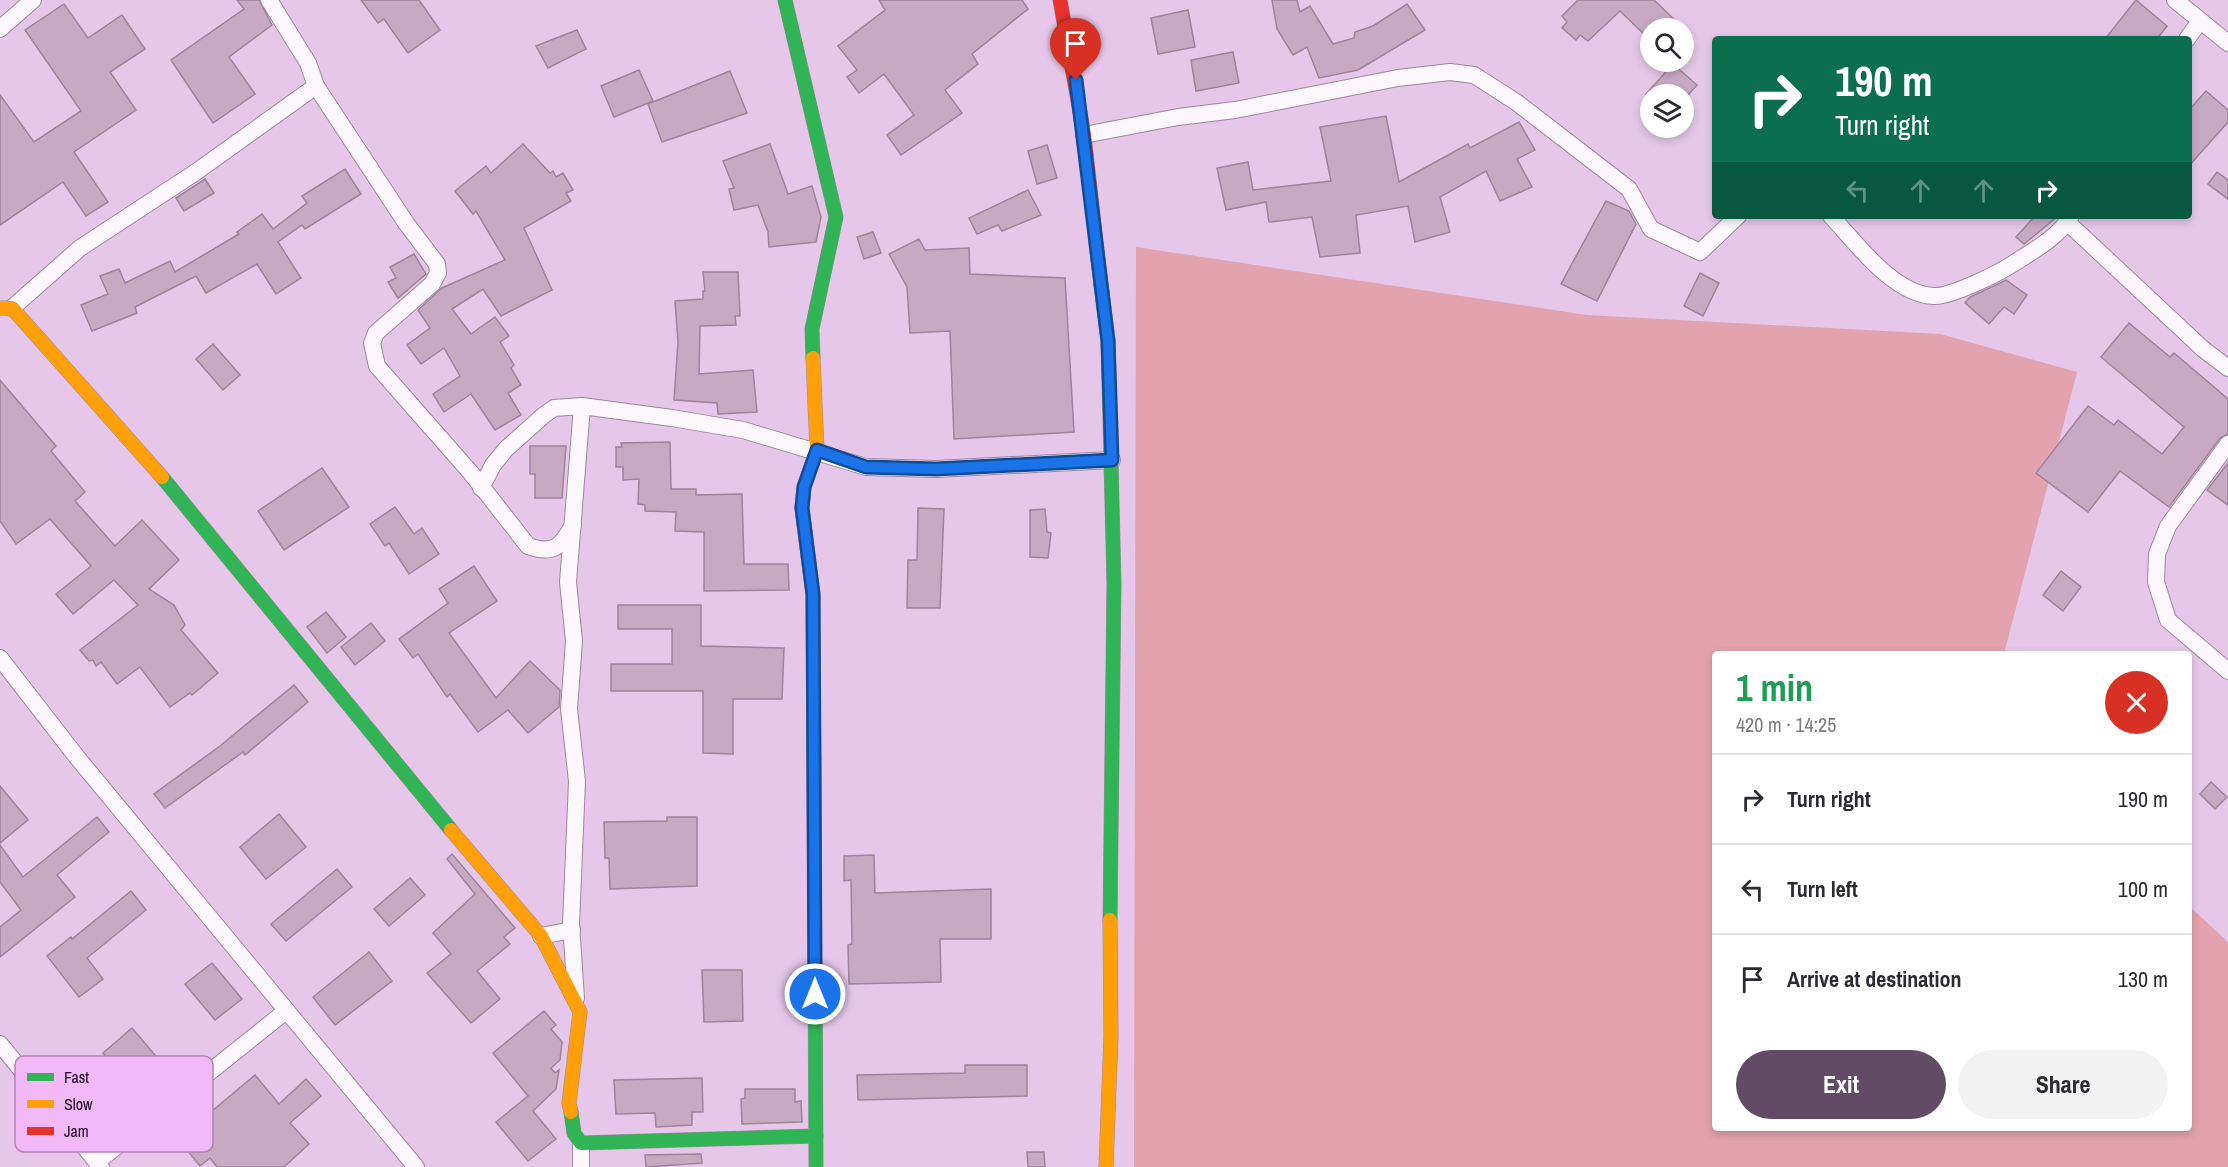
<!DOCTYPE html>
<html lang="en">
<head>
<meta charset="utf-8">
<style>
  body { margin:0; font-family:"Archivo Narrow",sans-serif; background:#f2f2f3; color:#2b2b33; height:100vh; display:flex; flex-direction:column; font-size:22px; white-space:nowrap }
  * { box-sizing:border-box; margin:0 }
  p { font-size:20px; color:#7c7c81 }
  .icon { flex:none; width:33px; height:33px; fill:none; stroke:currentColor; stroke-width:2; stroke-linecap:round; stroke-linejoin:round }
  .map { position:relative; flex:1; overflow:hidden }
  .side { position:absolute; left:1712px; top:651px; width:480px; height:480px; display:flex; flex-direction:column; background:#fff; border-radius:6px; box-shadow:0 3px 9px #0003 }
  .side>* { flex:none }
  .guide { position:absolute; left:1712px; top:36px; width:480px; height:183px; border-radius:6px; box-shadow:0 3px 9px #0003; background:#0b6e4f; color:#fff; overflow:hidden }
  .controls { position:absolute; left:1640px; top:18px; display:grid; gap:12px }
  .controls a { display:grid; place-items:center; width:54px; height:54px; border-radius:50%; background:#fff; box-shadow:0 3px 9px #0003; font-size:30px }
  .pin { position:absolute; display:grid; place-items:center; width:51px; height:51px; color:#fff; margin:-62px -26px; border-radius:50% 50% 50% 0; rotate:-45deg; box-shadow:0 0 6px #0007 }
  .pin .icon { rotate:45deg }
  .me { position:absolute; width:66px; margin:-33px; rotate:0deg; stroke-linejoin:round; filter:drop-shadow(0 0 4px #0008) }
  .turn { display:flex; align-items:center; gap:21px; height:126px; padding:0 24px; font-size:27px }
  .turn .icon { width:78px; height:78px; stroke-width:2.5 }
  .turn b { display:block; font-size:42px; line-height:51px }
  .lanes { display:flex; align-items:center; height:57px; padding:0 24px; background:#0003; justify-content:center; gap:30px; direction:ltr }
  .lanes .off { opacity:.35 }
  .round { display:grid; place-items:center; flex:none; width:63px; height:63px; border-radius:32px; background:#f2f2f3 }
  .head { display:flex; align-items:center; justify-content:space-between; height:102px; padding:0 24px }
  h1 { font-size:36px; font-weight:800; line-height:45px; color:#1e9e55 }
  .action { display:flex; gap:12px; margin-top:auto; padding:12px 24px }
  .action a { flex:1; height:69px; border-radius:36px; background:#634a66; color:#fff; font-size:24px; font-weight:800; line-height:69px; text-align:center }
  .action a+a { background:#f2f2f3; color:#2b2b33 }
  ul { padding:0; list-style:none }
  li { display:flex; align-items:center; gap:18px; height:90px; padding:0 24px; border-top:2px solid #e1e1e2 }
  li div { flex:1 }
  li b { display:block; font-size:22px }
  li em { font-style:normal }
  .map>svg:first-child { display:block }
  .green { fill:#e2a2ae }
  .building { fill:#c8a9c2; stroke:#9e839b; stroke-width:1.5 }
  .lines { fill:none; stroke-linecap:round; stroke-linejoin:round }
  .street-casing { stroke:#9e86a0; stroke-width:18 }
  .fast-casing { stroke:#9e86a0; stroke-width:15 }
  .slow-casing { stroke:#9e86a0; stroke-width:15 }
  .jam-casing { stroke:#9e86a0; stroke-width:15 }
  .street { stroke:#fbf7fc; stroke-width:16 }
  .fast { stroke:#30b455; stroke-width:14 }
  .slow { stroke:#ff9f0a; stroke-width:14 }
  .jam { stroke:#e5322d; stroke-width:14 }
  .route-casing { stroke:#114b97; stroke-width:15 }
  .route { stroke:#1a73e8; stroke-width:10 }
  .key { fill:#f3b8f8; stroke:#b383b7; stroke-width:1.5 }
  .key-label { font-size:16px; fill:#1d071f }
</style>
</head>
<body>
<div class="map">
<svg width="2228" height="1167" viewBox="0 0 2228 1167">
  <rect width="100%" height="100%" fill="#e6c7e9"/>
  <!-- green -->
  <polygon class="green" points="1136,247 1587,315 1940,334 2077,372 2004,654 1714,654 1714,1128 2188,1128 2189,906 2228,942 2228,1167 1134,1167"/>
  <!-- building -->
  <g class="building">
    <polygon points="237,0 259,0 272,25 229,57 255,94 213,123 171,60 244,9"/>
    <polygon points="361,0 419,0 440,30 408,53 384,19 378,23"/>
    <polygon points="879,0 1022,0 1028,9 972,54 978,64 945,90 962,113 901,155 887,135 914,115 884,74 859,93 847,77 857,70 838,46 885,10"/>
    <polygon points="1272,0 1297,0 1300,12 1310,6 1333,44 1354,38 1355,32 1373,26 1407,4 1425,30 1358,70 1319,78 1307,47 1293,55 1277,29"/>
    <polygon points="1578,0 1654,0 1683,28 1650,28 1650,40 1620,11 1588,41 1580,35 1576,40 1562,28 1567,22 1562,16"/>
    <polygon points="2136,0 2167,26 2157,39 2105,39"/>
    <polygon points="64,4 88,38 122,15 145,49 110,72 136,110 74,152 108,202 86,216 63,182 0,225 0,95 34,142 81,111 25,30"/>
    <polygon points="1188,10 1195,47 1158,54 1151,18"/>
    <polygon points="577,30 586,49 548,68 536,46"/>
    <polygon points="1233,52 1239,83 1196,91 1191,60"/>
    <polygon points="1673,64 1697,85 1689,94 1646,94"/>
    <polygon points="639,70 653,101 614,117 601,86"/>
    <polygon points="730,71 747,113 662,142 648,104"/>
    <polygon points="2206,91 2228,110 2228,122 2188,167 2188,111"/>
    <polygon points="1386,116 1399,182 1468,144 1470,148 1519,122 1535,150 1517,159 1532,187 1500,201 1486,171 1440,197 1450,232 1415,242 1408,206 1356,215 1360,253 1320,257 1312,217 1269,222 1266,202 1226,210 1217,168 1248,162 1253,190 1331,181 1320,127"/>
    <polygon points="523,144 550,173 553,171 556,177 563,173 573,190 566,193 571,201 524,228 552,290 501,316 483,289 452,309 471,334 495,317 509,336 500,342 514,365 511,368 521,385 508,393 521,415 495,430 471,394 444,412 433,394 460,376 444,348 421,364 407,345 430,328 418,310 442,288 505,260 476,211 473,214 455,191 486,166 491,173"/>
    <polygon points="770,144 788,194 812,186 821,217 816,242 769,247 768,232 758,205 734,210 729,189 734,188 723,161"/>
    <polygon points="1047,145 1057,178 1037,184 1028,151"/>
    <polygon points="345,169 361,194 305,229 302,225 278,242 301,278 276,294 257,264 206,293 196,276 135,307 137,313 92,331 81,305 108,294 100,276 119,269 125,283 170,261 175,272 239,234 237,232 262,214 273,229 307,203 302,196"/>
    <polygon points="2217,172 2228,180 2228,199 2208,184"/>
    <polygon points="205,179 214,193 184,211 176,198"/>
    <polygon points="1028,190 1041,215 1002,231 998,225 977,234 969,218"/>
    <polygon points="1606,201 1629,211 1636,224 1597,301 1561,284"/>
    <polygon points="2035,216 2058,216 2024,244 2016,237"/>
    <polygon points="873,232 881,253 864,259 857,237"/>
    <polygon points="919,239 925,250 969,248 970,274 1065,278 1074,432 954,439 950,331 910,333 907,287 889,254"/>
    <polygon points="414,254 426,274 398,298 388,282 396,278 390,267"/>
    <polygon points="703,272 738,272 740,316 735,316 736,325 700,326 699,374 753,370 757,412 718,414 717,403 674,400 678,342 675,301 703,299 703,291 705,291"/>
    <polygon points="1700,273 1719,283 1703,316 1684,306"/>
    <polygon points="2006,280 2027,295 2014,314 2004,307 1989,324 1965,303 1970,297"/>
    <polygon points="2129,323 2170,357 2174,353 2228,399 2228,434 2220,438 2169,507 2120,471 2088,512 2036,473 2088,406 2114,425 2118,420 2162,454 2184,427 2101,357"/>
    <polygon points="213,344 240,375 223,390 196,359"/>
    <polygon points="0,380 56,446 51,451 85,492 75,501 115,546 142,520 179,560 149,589 174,605 185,625 181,630 218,673 192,695 190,693 170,707 140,667 117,684 101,662 96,666 93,660 89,661 80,650 138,605 114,580 73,614 56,594 91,566 50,519 16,544 0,521"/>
    <polygon points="670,442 671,489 696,489 696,495 742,494 744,564 788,564 789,590 704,591 704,532 675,531 676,512 645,511 645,505 638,504 639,479 623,480 623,467 616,467 616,447 622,447 621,443"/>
    <polygon points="530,446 566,446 562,498 535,498 535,474 530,474"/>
    <polygon points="2228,463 2228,505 2207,490"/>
    <polygon points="322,468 349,507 284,550 258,511"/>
    <polygon points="395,507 414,534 422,528 439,554 409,574 389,543 385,546 370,524"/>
    <polygon points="918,508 944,509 940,608 907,608 908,560 917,560"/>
    <polygon points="1045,509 1047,532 1051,533 1048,558 1030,557 1030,510"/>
    <polygon points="474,566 497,601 449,633 496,698 530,661 560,690 559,707 528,733 508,710 478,732 450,694 447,697 418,654 413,658 399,639 448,603 439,589"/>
    <polygon points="2061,571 2081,587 2063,611 2043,595"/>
    <polygon points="618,605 701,605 701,646 784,648 782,699 733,699 733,754 703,753 703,691 611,691 611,664 672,664 672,629 618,629"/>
    <polygon points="326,612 346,637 327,653 307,627"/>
    <polygon points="371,623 385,641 355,665 341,647"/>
    <polygon points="294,685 308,702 245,755 243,752 165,808 154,794 220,746"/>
    <polygon points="2211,782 2227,797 2215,809 2200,794"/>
    <polygon points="0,786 28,820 0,843"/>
    <polygon points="279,814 306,847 266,879 240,847"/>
    <polygon points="97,817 109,832 57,875 75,897 0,957 0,927 21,910 0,882 0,845 23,877"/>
    <polygon points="667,817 697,817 697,886 610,889 609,858 605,858 604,822 667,821"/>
    <polygon points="452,854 515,928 504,937 510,944 477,971 500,999 471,1023 427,973 451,954 433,933 475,894 447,859"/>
    <polygon points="874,855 875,893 991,889 991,939 940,939 941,982 849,984 848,945 852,944 851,880 844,881 844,856"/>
    <polygon points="337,869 352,887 286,941 271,924"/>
    <polygon points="410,878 425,895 389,926 374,909"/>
    <polygon points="131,891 146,910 87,958 103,979 79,997 47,956 71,937 72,939"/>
    <polygon points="369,952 392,981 335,1025 313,997"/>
    <polygon points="212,963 242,999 215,1020 185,984"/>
    <polygon points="702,970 742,970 743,1021 704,1022"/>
    <polygon points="544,1011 556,1025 551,1029 562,1042 560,1060 551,1068 555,1073 559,1070 556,1089 533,1111 556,1139 528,1161 496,1122 528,1096 493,1053"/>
    <polygon points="132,1028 165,1067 147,1082 137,1069 124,1079 103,1053"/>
    <polygon points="965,1065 1027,1065 1027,1096 858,1100 857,1075 965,1073"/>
    <polygon points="255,1075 279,1104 306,1079 321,1096 290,1123 309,1144 284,1167 217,1167 210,1158 200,1166 170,1129 204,1102 212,1111"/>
    <polygon points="702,1078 703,1112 692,1112 692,1125 656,1127 655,1113 616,1114 614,1080"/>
    <polygon points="745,1089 795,1089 795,1102 801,1101 802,1122 742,1124 741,1099 745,1098"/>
    <polygon points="1027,1152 1044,1152 1045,1167 1028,1167"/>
    <polygon points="701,1154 702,1163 646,1167 645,1155"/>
  </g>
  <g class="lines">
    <defs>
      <g id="street">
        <path d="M 269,0 L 308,63 L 316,86 L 406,223 L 437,264 L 438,273 L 432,284 L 376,333 L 372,343 L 377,366 L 471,473 L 528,546 C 553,555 561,547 573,525"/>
        <polyline points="2175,0 2228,43"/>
        <polyline points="0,29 33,0"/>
        <polyline points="2187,39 2200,21"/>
        <polyline points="1084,135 1178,117 1235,110 1398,78 1450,72 1474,75 1516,102 1629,189 1651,229 1700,252 1738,216"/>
        <path d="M 1831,216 C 1856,243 1894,295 1934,296 C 1950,297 1997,274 2011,265 C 2031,252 2058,238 2071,216"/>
        <polyline points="2067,222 2203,349 2228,368"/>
        <polyline points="12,308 80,248 196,172 316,86"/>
        <polyline points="2228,444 2168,526 2157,554 2156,582 2168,620 2228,671"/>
        <polyline points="481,488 493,465 506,449 544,415 554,408 582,406 672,418 743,430 866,467 936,469 1112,460"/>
        <polyline points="0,658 76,756 416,1167"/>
        <polyline points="541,936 572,930"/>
        <polyline points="576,998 571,924 577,781 569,709 574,641 568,582 582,406"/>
        <polyline points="0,1044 101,1167"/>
        <polyline points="97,1162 286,1011"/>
        <polyline points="581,1167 581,1143"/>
      </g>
      <g id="fast">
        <polyline points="785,0 836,217 812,329 813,358"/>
        <polyline points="1101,285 1108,341 1114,583 1110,920"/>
        <polyline points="162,477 451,830"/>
        <polyline points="814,758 816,1167"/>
        <polyline points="571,1112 574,1133 581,1143 816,1136"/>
      </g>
      <g id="slow">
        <polyline points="0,308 12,308 162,477"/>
        <polyline points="813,358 817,450 804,487 802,508 813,594 814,758"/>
        <polyline points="451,830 541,936 580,1012 569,1103 571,1112"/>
        <polyline points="1106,1167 1111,1036 1110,920"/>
      </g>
      <polyline id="jam" points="1060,0 1084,135 1101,285"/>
    </defs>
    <!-- street casing -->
    <use href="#street" class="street-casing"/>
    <!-- fast casing -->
    <use href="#fast" class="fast-casing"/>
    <!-- slow casing -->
    <use href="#slow" class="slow-casing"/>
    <!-- jam casing -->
    <use href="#jam" class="jam-casing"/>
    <!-- street -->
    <use href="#street" class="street"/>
    <!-- fast -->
    <use href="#fast" class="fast"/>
    <!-- slow -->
    <use href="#slow" class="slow"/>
    <!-- jam -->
    <use href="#jam" class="jam"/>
  </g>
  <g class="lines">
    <defs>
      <polyline id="route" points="815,994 813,594 802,508 804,487 817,450 866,467 936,469 1112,460 1108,341 1076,80"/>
    </defs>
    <!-- route casing -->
    <use href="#route" class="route-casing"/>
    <!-- route -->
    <use href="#route" class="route"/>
  </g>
  <!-- legend -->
  <rect x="15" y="1056" width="198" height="96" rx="9" class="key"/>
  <rect x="27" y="1073" width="27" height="8" fill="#30b455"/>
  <rect x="27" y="1100" width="27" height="8" fill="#ff9f0a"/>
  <rect x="27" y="1127" width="27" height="8" fill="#e5322d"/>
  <g class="key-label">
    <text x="64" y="1083">Fast</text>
    <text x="64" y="1110">Slow</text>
    <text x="64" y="1137">Jam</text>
  </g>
</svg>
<div class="controls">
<a><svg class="icon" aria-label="search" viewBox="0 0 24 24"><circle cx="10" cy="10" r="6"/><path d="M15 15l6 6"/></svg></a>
<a><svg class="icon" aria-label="layers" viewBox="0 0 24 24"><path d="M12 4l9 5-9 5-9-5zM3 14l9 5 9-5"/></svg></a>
</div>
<div class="pin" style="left:1076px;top:80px;background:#d93025"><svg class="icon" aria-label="arrive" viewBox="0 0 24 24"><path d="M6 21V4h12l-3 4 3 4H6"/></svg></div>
<svg class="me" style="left:815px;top:994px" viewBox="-20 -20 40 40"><circle r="17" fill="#1a73e8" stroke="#fff" stroke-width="3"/><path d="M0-11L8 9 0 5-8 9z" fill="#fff"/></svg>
<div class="guide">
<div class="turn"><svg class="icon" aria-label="right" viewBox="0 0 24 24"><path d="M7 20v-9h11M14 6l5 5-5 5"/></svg><div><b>190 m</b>Turn right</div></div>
<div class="lanes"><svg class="icon off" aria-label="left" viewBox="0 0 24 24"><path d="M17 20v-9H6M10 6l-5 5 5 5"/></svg><svg class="icon off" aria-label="ahead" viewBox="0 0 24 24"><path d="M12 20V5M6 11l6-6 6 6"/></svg><svg class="icon off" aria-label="ahead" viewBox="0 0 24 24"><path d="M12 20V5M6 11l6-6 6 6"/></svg><svg class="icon" aria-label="right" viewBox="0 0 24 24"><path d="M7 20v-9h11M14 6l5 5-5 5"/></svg></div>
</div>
<section class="side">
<div class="head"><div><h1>1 min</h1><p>420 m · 14:25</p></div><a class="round" style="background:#d93025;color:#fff"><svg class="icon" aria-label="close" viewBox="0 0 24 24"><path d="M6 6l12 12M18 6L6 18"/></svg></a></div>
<ul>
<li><svg class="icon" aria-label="right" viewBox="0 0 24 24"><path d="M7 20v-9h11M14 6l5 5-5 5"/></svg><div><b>Turn right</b></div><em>190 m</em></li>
<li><svg class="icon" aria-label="left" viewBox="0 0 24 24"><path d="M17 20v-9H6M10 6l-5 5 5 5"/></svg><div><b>Turn left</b></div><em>100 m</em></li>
<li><svg class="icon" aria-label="arrive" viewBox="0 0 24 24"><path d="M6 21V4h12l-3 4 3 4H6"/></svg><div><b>Arrive at destination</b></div><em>130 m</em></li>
</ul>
<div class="action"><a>Exit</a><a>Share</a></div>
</section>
</div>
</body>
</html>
